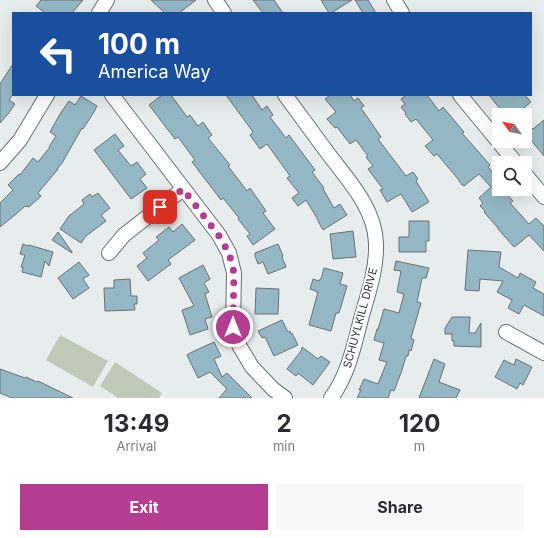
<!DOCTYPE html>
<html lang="en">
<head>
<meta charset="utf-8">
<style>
  body { margin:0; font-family:Inter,sans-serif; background:#f7f7f7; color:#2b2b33; height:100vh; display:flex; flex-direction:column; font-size:15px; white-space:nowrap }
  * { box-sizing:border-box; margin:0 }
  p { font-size:13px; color:#7c7c81 }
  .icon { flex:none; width:22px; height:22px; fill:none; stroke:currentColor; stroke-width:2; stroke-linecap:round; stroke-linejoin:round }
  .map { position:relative; height:398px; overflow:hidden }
  .details { display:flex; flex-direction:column; background:#fff; flex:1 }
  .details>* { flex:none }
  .banner { position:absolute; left:12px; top:12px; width:520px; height:84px; border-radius:0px; box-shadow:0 4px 16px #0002; background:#1a4fa0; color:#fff; overflow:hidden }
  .needle { width:26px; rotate:303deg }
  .fabs { position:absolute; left:492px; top:108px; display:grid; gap:8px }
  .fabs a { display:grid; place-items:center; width:40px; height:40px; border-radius:0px; background:#fff; box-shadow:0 4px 16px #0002; font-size:20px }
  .pin { position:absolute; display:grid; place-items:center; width:34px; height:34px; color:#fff; margin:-17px; border-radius:8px; box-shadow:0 2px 6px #0006 }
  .me { position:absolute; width:44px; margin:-22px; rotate:0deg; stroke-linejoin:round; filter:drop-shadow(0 0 3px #0008) }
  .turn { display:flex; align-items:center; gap:14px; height:84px; padding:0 20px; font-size:18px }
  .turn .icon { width:52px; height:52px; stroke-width:2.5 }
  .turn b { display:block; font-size:28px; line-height:34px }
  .eta { display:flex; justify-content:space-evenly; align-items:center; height:68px; text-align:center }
  .eta b { font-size:24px; font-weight:700; line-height:28px }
  .button { display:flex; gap:8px; margin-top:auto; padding:8px 20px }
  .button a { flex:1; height:46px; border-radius:0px; background:#b53d91; color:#fff; font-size:16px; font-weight:700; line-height:46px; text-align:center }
  .button a+a { background:#f7f7f7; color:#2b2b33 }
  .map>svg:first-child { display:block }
  .green { fill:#bfcab9 }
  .building { fill:#95b8c6; stroke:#6d7173 }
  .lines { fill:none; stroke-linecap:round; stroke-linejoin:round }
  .minor-casing { stroke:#696e6e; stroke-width:16 }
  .minor { stroke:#fff; stroke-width:14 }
  .route { stroke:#b53d91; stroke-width:7; stroke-dasharray:0 12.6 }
  .labels { text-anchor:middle; stroke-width:3.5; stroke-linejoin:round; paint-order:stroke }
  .street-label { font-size:11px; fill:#333535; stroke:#fff }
</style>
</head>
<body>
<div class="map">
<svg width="544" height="398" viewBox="0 0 544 398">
  <rect width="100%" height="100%" fill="#e7eded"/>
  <!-- green -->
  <g class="green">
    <polygon points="60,335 108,361 93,387 46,360"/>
    <polygon points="115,362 162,393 159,398 118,398 100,386"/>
  </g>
  <!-- building -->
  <g class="building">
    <polygon points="41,0 83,0 72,13 45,13 36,6"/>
    <polygon points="151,0 196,0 179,13 165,13"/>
    <polygon points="253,0 274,0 283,13 263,13"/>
    <polygon points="321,0 352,0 331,13 329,13"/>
    <polygon points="355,0 368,0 376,13 363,13"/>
    <polygon points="13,64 13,94 9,100 15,104 8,114 0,123 0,84"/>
    <polygon points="162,95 171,95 187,117 190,115 198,126 203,122 212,135 208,138 230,165 228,166 247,191 250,188 266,211 263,213 275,229 253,245 247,236 250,234 238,219 239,218 223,198 221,200 192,162 195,160 178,137 175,139 149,105"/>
    <polygon points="226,95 252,95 262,110 267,106 273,115 270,117 286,138 289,135 315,170 312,172 324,188 323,189 334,208 340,204 347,215 323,230 317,219 317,218 306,200 298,206 292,198 299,193 287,178 290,176 267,144 260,149 250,135 253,132"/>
    <polygon points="330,95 350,95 354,101 358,98 364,106 361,108 381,137 378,139 406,176 413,172 418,179 416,181 429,202 412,212 401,194 387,202 380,190 383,189 368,169 373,166 366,157 368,156 356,140 350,144 337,127 335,128 327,119 336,112 325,99"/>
    <polygon points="406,95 427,95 439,111 443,107 464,132 462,133 490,165 488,167 499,179 499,189 502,189 513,201 510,203 529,224 536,218 544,226 544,251 529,235 517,245 514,247 498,229 498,228 484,212 485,211 480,206 483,203 479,198 491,187 479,174 464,186 463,185 462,185 458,179 437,154 434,156 425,146 433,140 416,119 411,122 405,114 406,113 401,107 405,104 401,99"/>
    <polygon points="489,95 525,95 531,102 515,115 505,115"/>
    <polygon points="81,96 97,106 94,112 83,129 82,128 62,163 57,169 58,169 38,193 41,196 29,207 27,206 26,207 25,206 15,215 0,227 0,203 13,190 8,185 19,174 20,175 33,158 38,162 50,147 49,147 56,136 50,132 60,114 69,101 75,105"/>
    <polygon points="544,120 544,156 530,139 525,143 525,123 530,129 532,128 533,129"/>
    <polygon points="115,134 124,146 118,150 131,166 137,162 146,174 140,179 147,188 131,199 94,150"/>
    <polygon points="98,193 110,208 101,215 106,221 86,236 81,243 60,229 69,216 84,204 82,200 90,194 92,197"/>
    <polygon points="409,221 429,221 429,241 426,241 426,252 399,252 399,237 409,237"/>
    <polygon points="182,224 195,240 168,260 171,264 148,281 137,266 147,258 143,253 159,240 156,237 169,227 173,232"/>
    <polygon points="353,231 356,257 333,259 330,234"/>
    <polygon points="58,232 72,252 72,253 52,240"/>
    <polygon points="23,244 28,246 29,245 53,252 49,266 45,261 41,277 22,272 23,267 21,267 25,255 20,254"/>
    <polygon points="278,244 283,256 282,257 286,267 268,274 263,262 258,264 255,256 255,253"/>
    <polygon points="468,250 501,252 499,267 518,278 520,273 536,282 533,288 544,294 544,316 524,305 519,314 508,308 512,300 497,292 503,281 480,279 479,291 465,290"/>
    <polygon points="396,261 429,268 426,278 422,278 417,302 421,303 411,338 414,340 411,351 409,350 408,356 406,356 402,370 394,391 391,390 388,398 357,398 361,390 359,390 364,379 378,384 387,362 379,360 384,343 374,340 377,329 378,329 384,309 399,313 404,294 397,292 401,271 394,270"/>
    <polygon points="79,262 89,275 83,279 89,288 73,299 58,278"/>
    <polygon points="203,265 210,279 204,283 209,292 205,294 212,317 205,319 208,329 190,335 182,310 194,306 179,278"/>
    <polygon points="324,268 343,273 340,284 347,286 339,313 336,313 331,331 309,325 318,292 316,292 316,291 310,289 313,279 319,281 320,279 321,279"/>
    <polygon points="130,279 131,296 137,296 137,304 134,304 135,310 105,311 104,288 114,288 114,280"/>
    <polygon points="256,288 279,289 278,314 255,314"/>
    <polygon points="452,317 470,317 469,333 475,333 481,323 481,347 454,346 454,341 452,341 452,334 445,334 445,328"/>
    <polygon points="282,320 288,332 290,331 291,334 292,333 298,345 274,356 265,337 262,338 258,331"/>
    <polygon points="214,342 221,356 214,359 222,377 227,373 252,398 219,398 227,389 210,372 198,378 187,355 190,353"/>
    <polygon points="302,347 318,359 321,356 330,362 313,385 298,373 296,376 287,369 301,351"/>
    <polygon points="434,359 445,364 439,382 460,390 456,398 419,398"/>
    <polygon points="516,359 532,367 523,385 520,383 517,389 495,377 504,360 514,365"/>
    <polygon points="0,369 25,378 26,377 37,382 38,381 73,398 12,398 0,393"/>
  </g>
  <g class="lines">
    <defs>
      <g id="minor">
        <polyline points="215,0 224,13"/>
        <polyline points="394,0 402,13"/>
        <polyline points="99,13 107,0"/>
        <polyline points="112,95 219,235 229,253 234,273 233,327 240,347 252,367 273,389 285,398"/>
        <path d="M 285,95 C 300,115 315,136 330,156 C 349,181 375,209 376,243 C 377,269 368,294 361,319 C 354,346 348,375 331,398"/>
        <polyline points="460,95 516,163"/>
        <polyline points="0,163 20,140 47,95"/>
        <polyline points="525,174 544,197"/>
        <polyline points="109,253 124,235 183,189"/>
        <polyline points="506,332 544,353"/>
      </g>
    </defs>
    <!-- minor casing -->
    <use href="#minor" class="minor-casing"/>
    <!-- minor -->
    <use href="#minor" class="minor"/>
  </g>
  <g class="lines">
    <!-- route -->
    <polyline class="route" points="160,207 183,189 219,236 229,253 234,273 233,327"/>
  </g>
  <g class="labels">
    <!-- street labels -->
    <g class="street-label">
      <text transform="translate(360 318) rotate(-75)" y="4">SCHUYLKILL DRIVE</text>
    </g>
  </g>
</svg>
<div class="fabs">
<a><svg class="needle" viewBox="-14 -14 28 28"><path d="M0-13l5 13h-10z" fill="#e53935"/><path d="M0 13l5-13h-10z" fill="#7c7c81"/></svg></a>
<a><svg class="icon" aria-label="search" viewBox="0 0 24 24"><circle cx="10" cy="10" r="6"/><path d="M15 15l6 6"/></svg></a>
</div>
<div class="pin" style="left:160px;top:207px;background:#d93025"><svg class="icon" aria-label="arrive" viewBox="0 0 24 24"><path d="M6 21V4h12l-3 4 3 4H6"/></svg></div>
<svg class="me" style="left:233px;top:327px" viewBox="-20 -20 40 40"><circle r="17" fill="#b53d91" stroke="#fff" stroke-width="3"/><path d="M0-11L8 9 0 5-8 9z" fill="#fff"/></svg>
<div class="banner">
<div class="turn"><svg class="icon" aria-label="left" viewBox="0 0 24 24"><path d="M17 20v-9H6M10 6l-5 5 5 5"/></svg><div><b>100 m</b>America Way</div></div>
</div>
</div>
<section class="details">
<div class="eta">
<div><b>13:49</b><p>Arrival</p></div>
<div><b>2</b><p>min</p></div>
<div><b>120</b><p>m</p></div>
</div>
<div class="button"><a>Exit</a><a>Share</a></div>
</section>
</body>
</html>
